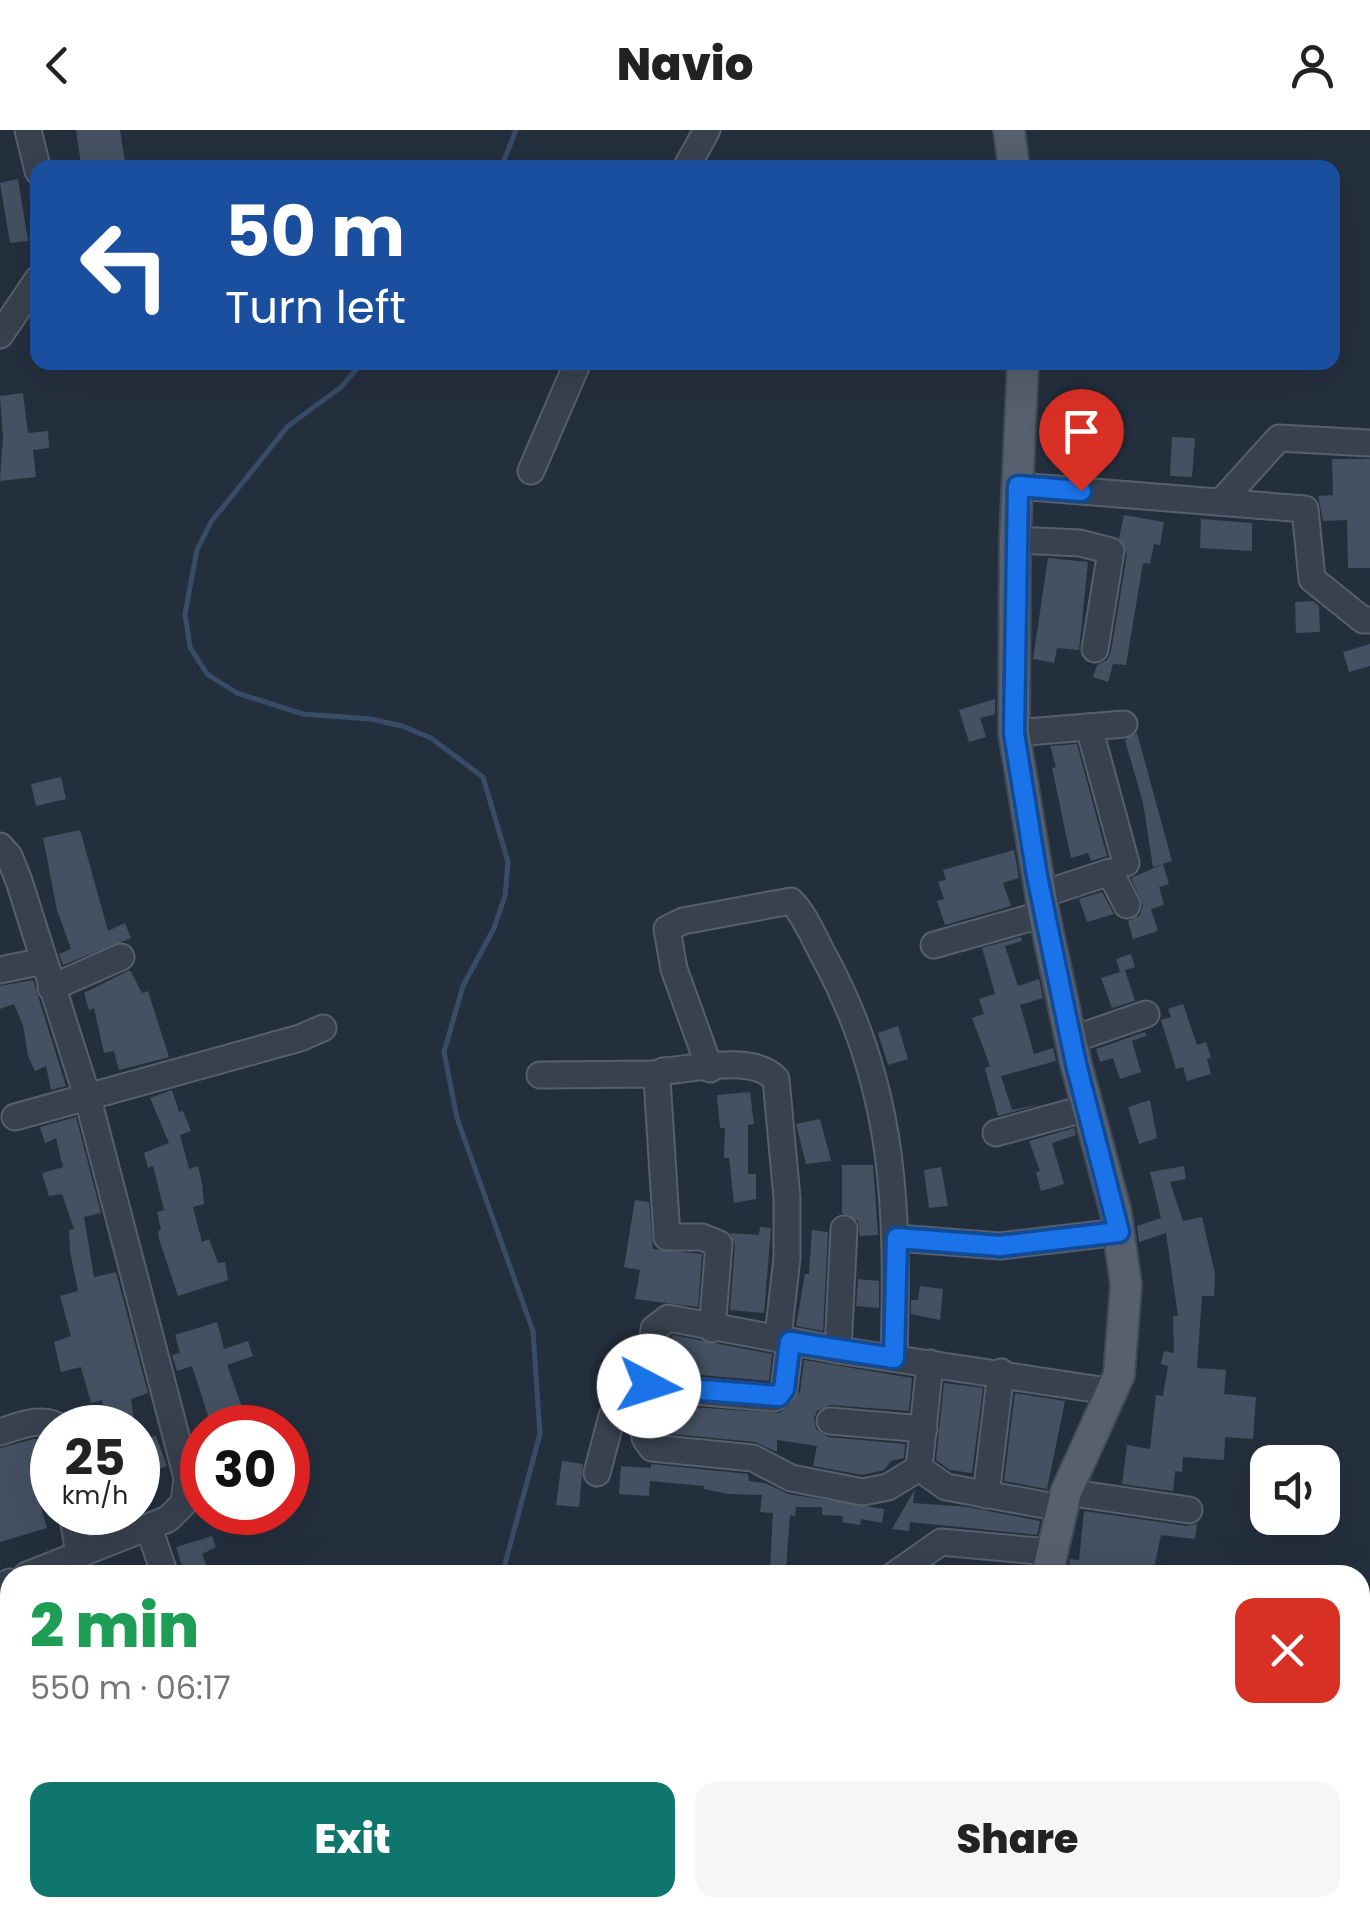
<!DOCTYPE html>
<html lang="en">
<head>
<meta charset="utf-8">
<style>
  body { margin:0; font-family:Poppins,sans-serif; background:#f6f6f6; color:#222; height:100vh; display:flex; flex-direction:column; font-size:38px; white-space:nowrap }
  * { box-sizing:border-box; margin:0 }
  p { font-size:32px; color:#767676 }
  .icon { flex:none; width:55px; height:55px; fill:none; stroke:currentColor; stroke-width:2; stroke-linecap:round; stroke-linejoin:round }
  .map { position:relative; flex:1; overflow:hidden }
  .side { position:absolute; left:0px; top:1435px; width:1370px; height:352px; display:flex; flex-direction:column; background:#fff; border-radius:30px 30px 0 0; box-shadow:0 10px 40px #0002 }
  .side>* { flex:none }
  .top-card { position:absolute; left:30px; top:30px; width:1310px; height:210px; border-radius:20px; box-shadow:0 10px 40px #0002; background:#1a4fa0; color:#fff; overflow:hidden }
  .fabs { position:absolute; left:1250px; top:1315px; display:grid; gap:20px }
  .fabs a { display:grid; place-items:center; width:90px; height:90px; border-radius:20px; background:#fff; box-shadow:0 10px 40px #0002; font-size:50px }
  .speed { position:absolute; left:30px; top:1275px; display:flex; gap:20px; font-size:50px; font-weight:700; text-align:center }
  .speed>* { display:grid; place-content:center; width:130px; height:130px; border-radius:50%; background:#fff; box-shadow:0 10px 40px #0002; line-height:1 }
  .speed small { font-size:25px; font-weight:400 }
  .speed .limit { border:15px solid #d22; background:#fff; color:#111 }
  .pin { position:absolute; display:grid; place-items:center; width:85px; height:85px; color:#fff; margin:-102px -42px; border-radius:50% 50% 50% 0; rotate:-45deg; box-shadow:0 0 10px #0007 }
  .pin .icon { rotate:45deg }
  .me { position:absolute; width:110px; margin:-55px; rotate:95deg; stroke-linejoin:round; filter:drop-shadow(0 0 8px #0008) }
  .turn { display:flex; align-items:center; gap:35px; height:210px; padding:0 30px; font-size:45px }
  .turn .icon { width:130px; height:130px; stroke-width:2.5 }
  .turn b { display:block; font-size:70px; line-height:85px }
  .round { display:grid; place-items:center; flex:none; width:105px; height:105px; border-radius:20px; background:#f6f6f6 }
  .summary { display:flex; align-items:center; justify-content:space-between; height:170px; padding:0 30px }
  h1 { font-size:60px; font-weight:800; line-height:75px; color:#1e9e55 }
  .cta { display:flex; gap:20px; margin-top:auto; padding:20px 30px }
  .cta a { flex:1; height:115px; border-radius:20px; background:#0f766e; color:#fff; font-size:40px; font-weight:800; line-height:115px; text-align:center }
  .cta a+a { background:#f6f6f6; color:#222 }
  header { display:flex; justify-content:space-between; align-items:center; height:130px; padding:0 30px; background:#fff; font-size:45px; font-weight:800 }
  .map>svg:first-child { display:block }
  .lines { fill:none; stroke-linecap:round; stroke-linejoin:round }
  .stream { stroke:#394c67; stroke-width:5 }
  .building { fill:#455162 }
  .minor-casing { stroke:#565f6c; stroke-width:29 }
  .major-casing { stroke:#414a57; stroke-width:34 }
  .minor { stroke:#38414e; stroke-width:25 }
  .major { stroke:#56606e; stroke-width:30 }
  .route-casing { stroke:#114b97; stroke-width:25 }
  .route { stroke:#1a73e8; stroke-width:18 }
</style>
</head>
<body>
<header><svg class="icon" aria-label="back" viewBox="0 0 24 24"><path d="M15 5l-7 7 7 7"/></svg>Navio<svg class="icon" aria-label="person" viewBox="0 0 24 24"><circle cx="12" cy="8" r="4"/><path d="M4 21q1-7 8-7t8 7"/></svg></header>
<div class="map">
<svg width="1370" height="1787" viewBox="0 0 1370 1787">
  <rect width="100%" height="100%" fill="#242f3e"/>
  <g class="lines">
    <!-- stream -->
    <g class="stream">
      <polyline points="501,38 516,0"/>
      <polyline points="363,232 340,258 288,296 211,392 197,420 185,484 190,517 207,544 237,563 303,584 371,589 402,596 431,608 483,647 508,732 505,766 494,798 463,856 444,922 457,988 533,1201 540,1304 502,1445"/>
      <polyline points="617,1778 628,1787"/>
    </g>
  </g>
  <!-- building -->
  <g class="building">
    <polygon points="76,0 120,0 126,38 104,38 103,31 81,34"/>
    <polygon points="18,49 28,111 10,113 0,53"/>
    <polygon points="23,263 28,303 48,301 49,318 33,320 36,347 0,351 3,307 0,266"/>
    <polygon points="1172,307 1195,308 1192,347 1170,346"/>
    <polygon points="1332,329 1370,329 1370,438 1348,438 1347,390 1323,391 1318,366 1333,365"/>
    <polygon points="1124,385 1164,392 1160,415 1154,414 1150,434 1143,433 1126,535 1113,534 1108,552 1093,547 1097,535 1107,530 1111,522 1127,424 1119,408"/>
    <polygon points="1201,389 1252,393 1252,421 1200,418"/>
    <polygon points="1048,428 1088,432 1079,520 1057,518 1054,533 1033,529"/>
    <polygon points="1313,471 1319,476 1320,502 1296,503 1295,472"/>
    <polygon points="1370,514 1370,536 1349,542 1343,522"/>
    <polygon points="995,569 995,584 980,588 986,607 969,612 959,580"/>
    <polygon points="1137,603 1172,731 1153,737 1143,673 1125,610"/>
    <polygon points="1077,614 1107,726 1091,731 1088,723 1071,728 1052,638 1056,637 1050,616"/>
    <polygon points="61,647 66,669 36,676 31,654"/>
    <polygon points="80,700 108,801 125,793 131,808 63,835 59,824 71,819 57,780 43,708"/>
    <polygon points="1014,720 1019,748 1003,753 1011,776 945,795 937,771 944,769 938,752 946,750 943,740"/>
    <polygon points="1163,734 1169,754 1159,757 1164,775 1151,779 1158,801 1133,809 1128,791 1140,785 1143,775 1131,748"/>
    <polygon points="1102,762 1114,784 1087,792 1079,769"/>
    <polygon points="1021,807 1022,811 1005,816 1018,856 1039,849 1043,868 1020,875 1034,924 1053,918 1056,931 1001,946 1012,980 1041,974 998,986 985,938 990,936 972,888 984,884 979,869 995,864 982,818"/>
    <polygon points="1131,824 1135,837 1125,840 1135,871 1112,878 1101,848 1120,842 1116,829"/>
    <polygon points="130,840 142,863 148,861 169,927 119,940 114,921 104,923 94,878 89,880 84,863"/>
    <polygon points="33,850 66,956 51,960 46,936 35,941 28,926 23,895 14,874 0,879 0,856"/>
    <polygon points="1183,874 1197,915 1206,912 1211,928 1207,929 1211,944 1187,951 1183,937 1176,939 1161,890 1171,887 1168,879"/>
    <polygon points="898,896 908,929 888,935 878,903"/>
    <polygon points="1145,902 1146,906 1132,911 1141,942 1120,949 1113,928 1100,932 1096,919"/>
    <polygon points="172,960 179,982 183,981 191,1001 180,1005 189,1039 198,1036 202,1053 204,1074 193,1077 202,1112 209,1109 218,1133 225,1132 228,1150 178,1166 159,1109 158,1101 161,1100 157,1082 164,1080 153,1036 148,1038 144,1023 169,1013 150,968"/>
    <polygon points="750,962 754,994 748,995 748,1044 756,1044 756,1069 734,1073 729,1028 724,1028 725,998 720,998 717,965"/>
    <polygon points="1150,970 1157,1008 1139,1014 1128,977"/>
    <polygon points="76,987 101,1083 84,1087 94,1147 116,1142 148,1263 131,1269 135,1298 115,1298 113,1280 105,1282 102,1270 91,1273 81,1237 61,1242 54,1212 71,1206 60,1166 78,1161 70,1121 69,1100 74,1099 62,1064 49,1066 42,1043 63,1037 56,1008 45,1013 40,997"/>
    <polygon points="820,989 831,1031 806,1034 796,994"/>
    <polygon points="1074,998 1076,1005 1052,1013 1064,1054 1041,1061 1036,1042 1040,1041 1029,1011"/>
    <polygon points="842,1035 873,1035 878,1105 860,1106 858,1091 842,1083"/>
    <polygon points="1184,1036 1186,1049 1170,1052 1183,1091 1202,1087 1215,1144 1214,1166 1202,1166 1197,1238 1226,1240 1224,1264 1256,1267 1253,1309 1225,1307 1224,1330 1183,1327 1182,1342 1175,1341 1173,1361 1122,1354 1127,1315 1150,1319 1156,1265 1163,1266 1168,1236 1161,1234 1164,1221 1174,1223 1173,1186 1178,1186 1166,1103 1139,1112 1137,1096 1161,1088 1150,1042"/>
    <polygon points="941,1037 948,1076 929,1078 924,1040"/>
    <polygon points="635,1070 649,1072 653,1119 702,1124 698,1177 635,1169 640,1140 624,1137"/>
    <polygon points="760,1097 771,1098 764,1183 730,1180 735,1115 730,1103 759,1105"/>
    <polygon points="812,1100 828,1102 823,1201 796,1196 805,1144 809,1144"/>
    <polygon points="858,1149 879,1151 879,1178 856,1176"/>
    <polygon points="920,1156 943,1159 940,1190 911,1184 911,1170 918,1170"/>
    <polygon points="217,1192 224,1219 248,1211 253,1226 227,1235 248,1294 235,1298 212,1298 192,1236 177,1241 172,1225 180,1223 175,1205"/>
    <polygon points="672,1205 772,1224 769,1251 666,1242"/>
    <polygon points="804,1230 912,1248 909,1281 830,1275 817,1281 814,1289 816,1299 828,1307 905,1314 904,1328 891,1331 884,1340 863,1345 813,1336 817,1316 777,1310 777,1322 755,1312 661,1303 663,1275 780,1283 800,1262"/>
    <polygon points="944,1253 983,1258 972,1343 950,1340 936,1330"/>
    <polygon points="1015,1263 1065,1271 1047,1359 1004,1351"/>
    <polygon points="156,1306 167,1336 143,1345 138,1309"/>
    <polygon points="34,1309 46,1309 52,1328 52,1339 46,1342 52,1361 38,1367 47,1398 0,1412 0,1318"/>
    <polygon points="562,1331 583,1334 579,1377 556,1375"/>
    <polygon points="651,1334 748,1344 749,1351 765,1353 788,1364 884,1379 882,1393 861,1389 860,1395 842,1392 843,1386 822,1385 822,1377 796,1377 795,1386 790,1385 786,1439 770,1438 773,1383 760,1382 762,1365 728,1364 704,1359 704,1356 650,1351 649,1366 619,1364 621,1336 651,1338"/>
    <polygon points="915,1359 913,1373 968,1377 1040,1391 1037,1405 910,1392 909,1401 892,1399"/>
    <polygon points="1084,1381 1187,1396 1197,1394 1195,1409 1161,1405 1154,1438 1144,1436 1143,1445 1068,1445 1070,1429 1079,1430"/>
    <polygon points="212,1406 216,1417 202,1424 210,1445 185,1445 176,1417"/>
  </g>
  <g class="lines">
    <defs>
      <g id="minor">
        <polyline points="28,0 38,41"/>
        <polyline points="686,38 707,0"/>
        <polyline points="0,205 38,149"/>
        <polyline points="531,341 578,232"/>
        <polyline points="1018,356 1305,379 1312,449 1363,490 1370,490"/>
        <polyline points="1221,372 1279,308 1370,313"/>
        <polyline points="1015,410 1080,413 1111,421 1095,519"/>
        <polyline points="1089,597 1126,733"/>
        <polyline points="1014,603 1124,594"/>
        <polyline points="0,716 9,726 19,751 88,969 187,1348 184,1373 168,1389 27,1445"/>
        <polyline points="1040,765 1110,742 1127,775"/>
        <polyline points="934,815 1044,784"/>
        <polyline points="0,840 43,831"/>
        <polyline points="51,858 121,827"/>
        <polyline points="1071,910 1146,884"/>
        <path d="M 710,939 L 674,839 L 667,799 L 683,791 L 791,771 C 806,786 815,811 826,830 C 897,963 898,1082 894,1228"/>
        <polyline points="540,945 659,944"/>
        <polyline points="15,987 300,908 323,898"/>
        <polyline points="996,1003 1087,978"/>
        <polyline points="897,1108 1000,1116 1119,1102"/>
        <path d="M 712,1199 L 719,1114 L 702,1107 L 667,1107 L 657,949 L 663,941 C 694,939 753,924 776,949 L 787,1068 L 787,1128 L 778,1207"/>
        <polyline points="838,1220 844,1099"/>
        <polyline points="830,1291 924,1299"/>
        <path d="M 0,1302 C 19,1296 43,1285 61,1298"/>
        <polyline points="919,1338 888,1357 863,1362 791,1348 753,1328 652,1318 645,1308 645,1295 654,1199 668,1188 838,1220 1114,1262"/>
        <polyline points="919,1338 946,1357 1061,1378"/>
        <polyline points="919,1338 930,1233"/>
        <polyline points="597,1343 612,1286 629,1261 649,1257 774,1268 784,1259 790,1212"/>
        <polyline points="1066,1362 1189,1380"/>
        <polyline points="986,1365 1001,1242"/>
        <polyline points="72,1382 79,1424"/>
        <polyline points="149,1398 165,1445"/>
        <polyline points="894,1445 941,1412 1049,1422"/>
        <polyline points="0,1456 10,1452"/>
      </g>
      <g id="major">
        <polyline points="1009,0 1014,38"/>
        <polyline points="1023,232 1015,410 1014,603 1044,784 1076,934 1116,1083 1126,1155 1119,1245 1066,1362 1047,1445"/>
        <polyline points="1014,1787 1015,1778"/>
      </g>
    </defs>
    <!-- minor casing -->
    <use href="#minor" class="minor-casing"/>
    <!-- major casing -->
    <use href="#major" class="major-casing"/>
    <!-- minor -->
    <use href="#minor" class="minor"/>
    <!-- major -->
    <use href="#major" class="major"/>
  </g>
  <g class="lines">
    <defs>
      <polyline id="route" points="649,1256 779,1266 784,1259 790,1212 894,1228 897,1108 1000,1116 1119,1102 1076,934 1037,746 1014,603 1018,356 1081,361"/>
    </defs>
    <!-- route casing -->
    <use href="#route" class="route-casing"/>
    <!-- route -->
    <use href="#route" class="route"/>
  </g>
</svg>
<div class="fabs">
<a><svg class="icon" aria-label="sound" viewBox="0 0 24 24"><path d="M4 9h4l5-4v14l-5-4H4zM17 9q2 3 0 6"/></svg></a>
</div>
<div class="speed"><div>25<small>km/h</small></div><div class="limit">30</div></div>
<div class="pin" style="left:1081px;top:361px;background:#d93025"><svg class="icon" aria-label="arrive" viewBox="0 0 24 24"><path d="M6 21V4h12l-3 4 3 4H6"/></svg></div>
<svg class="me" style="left:649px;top:1256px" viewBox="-20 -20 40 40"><circle r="19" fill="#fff"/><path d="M0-13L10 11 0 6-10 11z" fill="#1a73e8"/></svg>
<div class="top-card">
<div class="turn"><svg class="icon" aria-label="left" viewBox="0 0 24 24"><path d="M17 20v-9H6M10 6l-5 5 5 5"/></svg><div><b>50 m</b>Turn left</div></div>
</div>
<section class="side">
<div class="summary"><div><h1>2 min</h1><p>550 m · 06:17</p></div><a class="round" style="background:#d93025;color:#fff"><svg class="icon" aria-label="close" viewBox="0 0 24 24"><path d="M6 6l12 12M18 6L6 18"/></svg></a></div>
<div class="cta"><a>Exit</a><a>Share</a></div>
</section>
</div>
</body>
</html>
